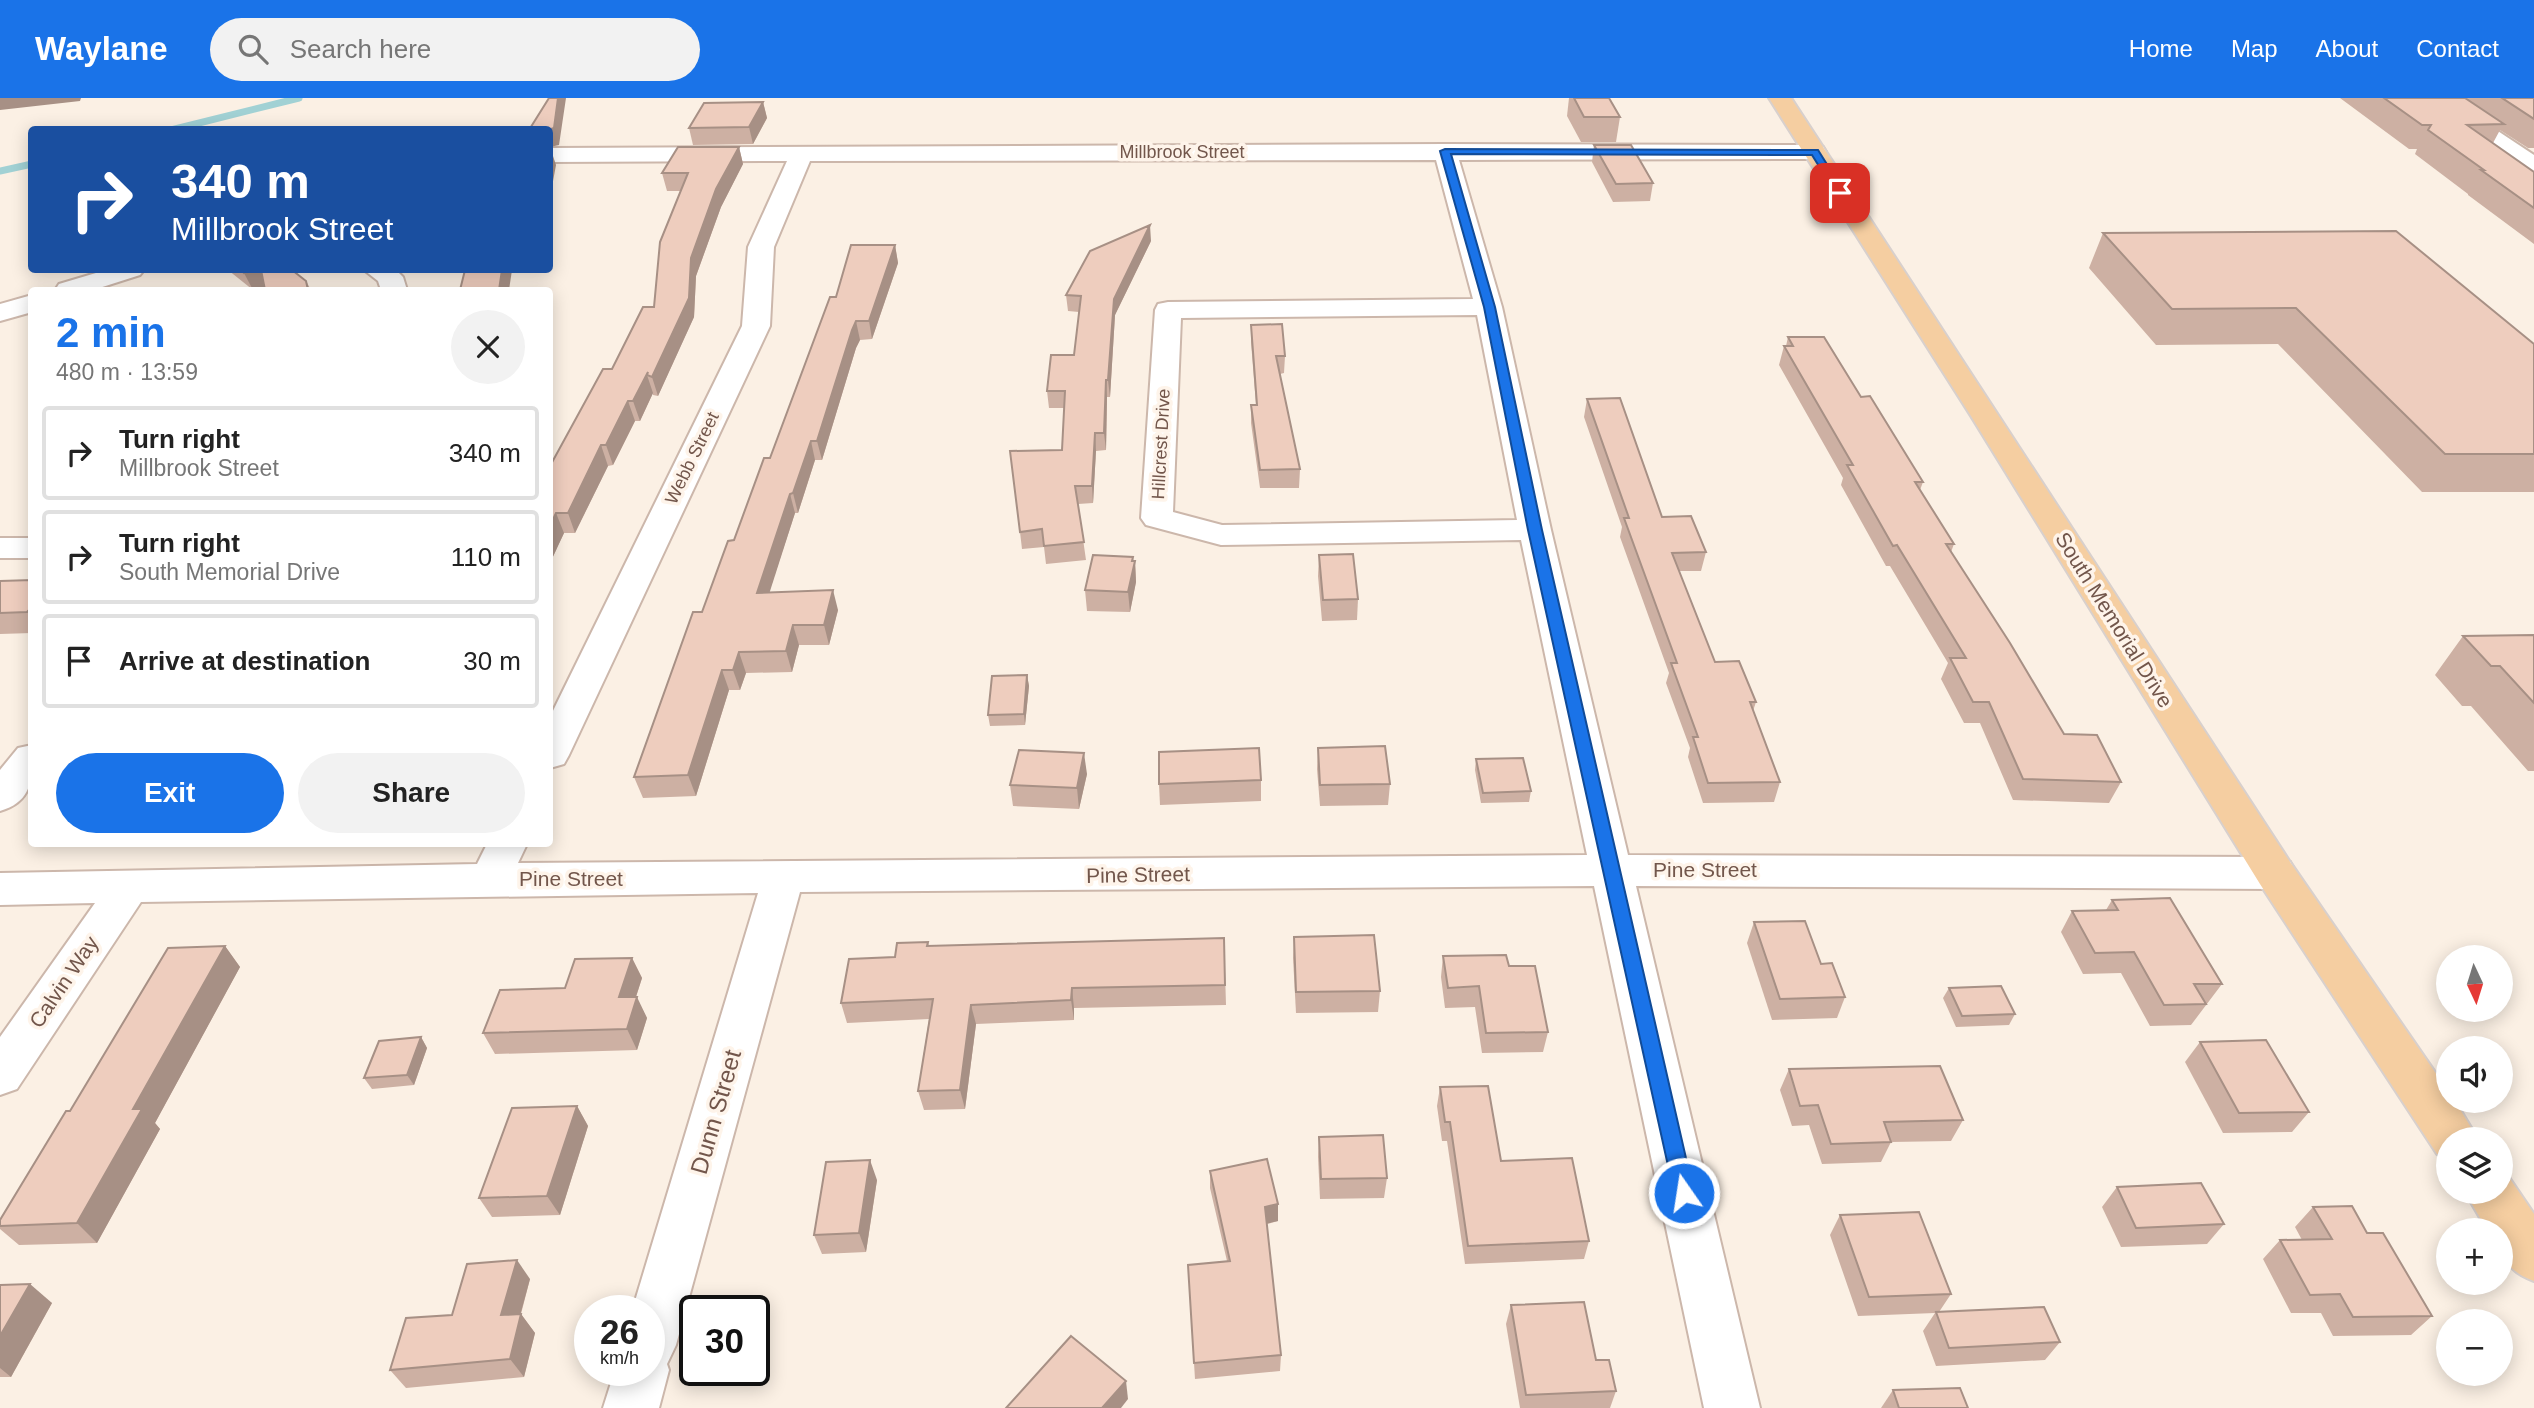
<!DOCTYPE html>
<html lang="en">
<head>
<meta charset="utf-8">
<style>
  body { margin:0; font-family:Helvetica,sans-serif; background:#f2f2f2; color:#222; height:100vh; display:flex; flex-direction:column; font-size:26px; white-space:nowrap }
  * { box-sizing:border-box; margin:0 }
  p { font-size:23px; color:#767676 }
  .icon { flex:none; width:38px; height:38px; fill:none; stroke:currentColor; stroke-width:2; stroke-linecap:round; stroke-linejoin:round }
  .map { position:relative; flex:1; overflow:hidden }
  .panel { position:absolute; left:28px; top:189px; width:525px; height:560px; display:flex; flex-direction:column; background:#fff; border-radius:7px; box-shadow:0 4px 18px #0003 }
  .panel>* { flex:none }
  .top-card { position:absolute; left:28px; top:28px; width:525px; height:147px; border-radius:7px; box-shadow:0 4px 18px #0003; background:#1a4fa0; color:#fff; overflow:hidden }
  .needle { width:46px; rotate:176deg }
  .controls { position:absolute; left:2436px; top:847px; display:grid; gap:14px }
  .controls a { display:grid; place-items:center; width:77px; height:77px; border-radius:50%; background:#fff; box-shadow:0 4px 18px #0003; font-size:35px }
  .speed { position:absolute; left:574px; top:1197px; display:flex; gap:14px; font-size:35px; font-weight:700; text-align:center }
  .speed>* { display:grid; place-content:center; width:91px; height:91px; border-radius:50%; background:#fff; box-shadow:0 4px 18px #0003; line-height:1 }
  .speed small { font-size:18px; font-weight:400 }
  .speed .limit { border:4px solid #111; border-radius:10px; background:#fff; color:#111 }
  .pin { position:absolute; display:grid; place-items:center; width:60px; height:60px; color:#fff; margin:-30px; border-radius:14px; box-shadow:0 4px 10px #0006 }
  .me { position:absolute; width:77px; margin:-38px; rotate:347deg; stroke-linejoin:round; filter:drop-shadow(0 0 5px #0008) }
  .turn { display:flex; align-items:center; gap:24px; height:147px; padding:0 28px; font-size:32px }
  .turn .icon { width:91px; height:91px; stroke-width:2.5 }
  .turn b { display:block; font-size:49px; line-height:60px }
  .round { display:grid; place-items:center; flex:none; width:74px; height:74px; border-radius:37px; background:#f2f2f2 }
  .summary { display:flex; align-items:center; justify-content:space-between; height:119px; padding:0 28px }
  h1 { font-size:42px; font-weight:700; line-height:52px; color:#1a73e8 }
  .action { display:flex; gap:14px; margin-top:auto; padding:14px 28px }
  .action a { flex:1; height:80px; border-radius:42px; background:#1a73e8; color:#fff; font-size:28px; font-weight:700; line-height:80px; text-align:center }
  .action a+a { background:#f2f2f2; color:#222 }
  ul { padding:0; list-style:none }
  li { display:flex; align-items:center; gap:21px; height:94px; margin:0 14px 10px; padding:0 14px; border:4px solid #e0e0e0; border-radius:7px }
  li div { flex:1 }
  li b { display:block; font-size:26px }
  li em { font-style:normal }
  header { display:flex; align-items:center; gap:42px; box-sizing:border-box; height:98px; padding:0 35px; background:#1a73e8; color:#fff }
  header strong { font-size:33px }
  nav { display:flex; gap:38px; margin-inline-start:auto; font-size:24px }
  .search { width:490px; height:63px; background:#f2f2f2; display:flex; align-items:center; gap:18px; box-sizing:border-box; padding:0 24px; border-radius:38px; color:#767676; font-size:26px }
  .map>svg:first-child { display:block }
  .lines { fill:none; stroke-linecap:round; stroke-linejoin:round }
  .stream { stroke:#a1d1d4; stroke-width:7 }
  .street-casing { stroke:#ccb7ab; stroke-width:4 }
  .primary-casing { stroke:#d8d0cd; stroke-width:4 }
  .street { fill:#fff; fill-rule:evenodd }
  .primary { fill:#f5cea1; fill-rule:evenodd }
  .wall { fill:#cdb0a3 }
  .shaded-wall { fill:#a79085 }
  .building { fill:#eecdbe; stroke:#a79085; stroke-width:2 }
  .route { fill:#1a73e8; stroke:#114b97; stroke-width:2 }
  .labels { text-anchor:middle; stroke-width:7; stroke-linejoin:round; paint-order:stroke }
  .far-street-label { font-size:18px; fill:#72564b; stroke:#fef4ea }
  .street-label { font-size:21px; fill:#72564b; stroke:#fef4ea }
  .near-street-label { font-size:24px; fill:#72564b; stroke:#fef4ea }
</style>
</head>
<body>
<header>
<strong>Waylane</strong>
<div class="search"><svg class="icon" aria-label="search" viewBox="0 0 24 24"><circle cx="10" cy="10" r="6"/><path d="M15 15l6 6"/></svg>Search here</div>
<nav><a>Home</a><a>Map</a><a>About</a><a>Contact</a></nav>
</header>
<div class="map">
<svg width="2534" height="1310" viewBox="0 0 2534 1310">
  <rect width="100%" height="100%" fill="#fbf0e4"/>
  <g class="lines">
    <!-- stream -->
    <g class="stream">
      <polyline points="171,32 299,0"/>
      <polyline points="0,73 32,66"/>
    </g>
    <defs>
      <g id="street">
        <polygon points="2422,0 2448,0 2534,57 2534,74 2526,72"/>
        <path d="M 1445,46 L 1815,47 L 1823,49 L 1826,54 L 1823,59 L 1815,61 L 1459,62 L 1502,209 L 1551,432 L 1628,757 L 2275,759 L 2290,764 L 2296,775 L 2290,786 L 2275,791 L 1636,788 L 1760,1310 L 1704,1310 L 1594,788 L 800,794 L 676,1247 L 667,1266 L 669,1272 L 659,1310 L 603,1310 L 615,1272 L 649,1272 L 649,1213 L 632,1213 L 758,795 L 141,804 L 17,991 L 0,997 L 0,939 L 95,805 L 0,807 L 0,775 L 477,766 L 487,746 L 527,746 L 518,765 L 1587,757 L 1521,442 L 1221,447 L 1146,427 L 1141,420 L 1155,212 L 1158,206 L 1168,204 L 1473,201 L 1436,62 L 810,63 L 774,149 L 770,228 L 569,657 L 564,666 L 550,670 L 550,619 L 742,228 L 748,149 L 787,63 L 550,64 L 550,50 ZM 1477,217 L 1517,422 L 1222,427 L 1173,414 L 1181,220 Z"/>
        <polygon points="106,172 144,172 140,177 93,192 55,192 59,186"/>
        <polygon points="364,172 396,172 403,179 407,192 381,192 378,183"/>
        <polygon points="32,197 32,214 0,223 0,206"/>
        <rect x="0" y="440" width="32" height="20"/>
        <path d="M 32,647 C 32,677 35,703 0,713 L 0,672 L 18,650 Z"/>
      </g>
      <g id="primary">
        <polygon points="1769,0 1791,0 2290,764 2448,993 2448,1003 2455,1003 2478,1041 2448,1041 2448,1060 2437,1056 2260,786 1971,318"/>
        <path d="M 2501,1076 L 2508,1078 L 2534,1116 L 2534,1183 C 2507,1173 2501,1160 2501,1132 L 2487,1132 L 2465,1094 L 2501,1094 Z"/>
      </g>
    </defs>
    <!-- street casing -->
    <use href="#street" class="street-casing"/>
    <!-- primary casing -->
    <use href="#primary" class="primary-casing"/>
    <!-- street -->
    <use href="#street" class="street"/>
    <!-- primary -->
    <use href="#primary" class="primary"/>
  </g>
  <!-- wall -->
  <g class="wall">
    <polygon points="1569,0 1609,0 1620,19 1616,44 1581,44 1567,18"/>
    <polygon points="2340,0 2534,0 2534,50 2528,50 2500,32 2493,45 2534,74 2534,146 2468,97 2468,96 2415,56 2417,51 2409,51"/>
    <polygon points="763,4 767,20 753,46 693,47 689,30"/>
    <polygon points="1594,47 1653,85 1650,103 1613,104 1592,64"/>
    <polygon points="739,49 743,66 721,109 696,178 694,219 658,298 653,297 653,295 640,323 635,323 613,367 608,368 575,435 564,435 550,465 550,368 612,271 654,209 681,93 667,93 662,75"/>
    <polygon points="2103,135 2534,246 2534,394 2422,394 2278,246 2156,247 2089,170"/>
    <polygon points="1151,143 1115,217 1110,299 1107,299 1106,352 1096,353 1093,405 1078,406 1086,462 1046,466 1044,449 1022,451 1020,434 1062,352 1064,310 1049,310 1047,293 1074,257 1079,214 1068,213 1066,197"/>
    <polygon points="895,147 898,165 872,241 860,242 856,250 822,362 815,362 798,415 795,415 769,494 838,512 829,547 799,547 792,574 746,575 740,592 729,592 696,698 643,700 634,679 702,514 770,360 836,199"/>
    <polygon points="228,172 292,172 306,183 311,192 265,192 264,190 253,192"/>
    <polygon points="1251,227 1285,258 1284,275 1280,276 1300,371 1299,390 1260,390 1251,325 1251,307 1256,307 1251,244"/>
    <polygon points="1788,239 1861,299 1923,384 1920,392 1954,446 1951,454 2064,636 2121,684 2109,705 2013,702 1980,625 1964,625 1941,581 1948,565 1890,468 1886,468 1841,387 1843,380 1779,267 1784,248 1786,248"/>
    <polygon points="1587,301 1662,419 1706,454 1701,473 1679,473 1715,564 1756,604 1753,613 1780,684 1774,704 1703,705 1688,659 1690,650 1666,585 1669,575 1620,439 1622,429 1584,319"/>
    <polygon points="1319,457 1358,501 1357,522 1322,523 1318,478"/>
    <polygon points="1133,459 1133,463 1135,463 1136,484 1130,514 1087,513 1085,492"/>
    <polygon points="32,482 32,535 0,536 0,483"/>
    <polygon points="2534,537 2534,673 2528,673 2471,608 2462,608 2435,577 2463,538"/>
    <polygon points="1027,577 1029,588 1025,627 990,628 988,617"/>
    <polygon points="1318,650 1390,686 1388,707 1320,708 1317,671"/>
    <polygon points="1476,661 1531,693 1529,704 1481,705 1475,672"/>
    <polygon points="1087,676 1079,711 1013,708 1010,687"/>
    <polygon points="1261,682 1261,703 1160,707 1159,686"/>
    <polygon points="2112,802 2222,886 2191,927 2150,928 2121,875 2083,876 2061,834 2072,813 2106,812"/>
    <polygon points="1754,824 1821,866 1845,899 1837,920 1772,922 1747,845"/>
    <polygon points="1294,839 1380,893 1378,914 1296,915 1293,860"/>
    <polygon points="1224,840 1226,907 1074,910 1074,922 976,926 965,1011 924,1012 918,993 929,921 847,925 841,905 895,859 928,844 929,848"/>
    <polygon points="225,848 240,869 155,1025 160,1031 97,1145 19,1147 0,1131 0,1122 70,1013"/>
    <polygon points="1443,858 1509,868 1548,934 1543,954 1482,955 1475,909 1445,910 1441,879"/>
    <polygon points="632,860 642,880 636,899 647,920 637,952 495,956 483,935 565,890"/>
    <polygon points="1949,890 2015,916 2009,927 1956,929 1943,900"/>
    <polygon points="421,939 427,950 414,987 372,991 364,980"/>
    <polygon points="2200,944 2309,1014 2292,1034 2223,1035 2185,964"/>
    <polygon points="1789,971 1963,1022 1951,1043 1891,1044 1881,1064 1822,1066 1809,1027 1792,1028 1780,992"/>
    <polygon points="1440,989 1501,1063 1589,1143 1584,1161 1465,1166 1447,1043 1442,1043 1437,1008"/>
    <polygon points="577,1008 588,1028 560,1117 492,1119 479,1100"/>
    <polygon points="1319,1039 1387,1080 1384,1100 1320,1101 1318,1059"/>
    <polygon points="1210,1073 1278,1106 1278,1123 1267,1126 1281,1257 1280,1273 1195,1281 1188,1167 1227,1163 1210,1090"/>
    <polygon points="877,1082 866,1154 822,1156 814,1137"/>
    <polygon points="2117,1089 2224,1126 2207,1146 2121,1149 2102,1109"/>
    <polygon points="2313,1109 2367,1135 2432,1218 2411,1237 2333,1238 2321,1215 2291,1215 2263,1161 2280,1142 2302,1142 2295,1129"/>
    <polygon points="1840,1117 1951,1196 1939,1214 2060,1244 2045,1262 1936,1268 1923,1233 1935,1215 1858,1218 1830,1137"/>
    <polygon points="530,1181 521,1216 535,1235 524,1279 406,1290 390,1272 452,1217"/>
    <polygon points="0,1187 52,1205 11,1279 0,1279"/>
    <polygon points="1511,1207 1596,1262 1616,1293 1610,1310 1520,1310 1506,1226"/>
    <polygon points="1893,1292 1968,1310 1881,1310"/>
  </g>
  <!-- shaded-wall -->
  <g class="shaded-wall">
    <polygon points="0,0 81,0 80,3 0,12"/>
    <polygon points="558,0 566,0 559,47 550,49 556,67 551,94 550,94 550,32"/>
    <polygon points="763,4 767,20 753,46 749,29"/>
    <polygon points="739,49 743,66 721,109 696,178 694,219 658,298 652,279 691,160 716,91"/>
    <polygon points="1150,127 1151,143 1115,217 1110,299 1108,282 1114,201"/>
    <polygon points="895,147 898,165 872,241 869,223"/>
    <polygon points="254,172 262,172 270,188 253,192 244,175"/>
    <polygon points="502,172 512,172 509,192 499,192"/>
    <polygon points="856,223 860,242 856,250 822,362 817,343 852,232"/>
    <polygon points="648,274 647,277 653,295 640,323 633,303"/>
    <polygon points="1106,282 1107,299 1106,352 1104,335"/>
    <polygon points="628,303 635,323 613,367 606,347"/>
    <polygon points="1095,335 1096,353 1093,405 1092,388"/>
    <polygon points="811,343 815,362 798,415 793,395"/>
    <polygon points="601,347 608,368 575,435 568,415"/>
    <polygon points="790,396 795,415 763,515 757,495"/>
    <polygon points="556,415 564,435 550,465 550,428"/>
    <polygon points="1133,459 1134,469 1135,463 1136,484 1130,514 1128,494"/>
    <polygon points="833,492 838,512 829,547 824,527"/>
    <polygon points="32,509 32,520 27,514"/>
    <polygon points="793,527 799,547 792,574 786,553"/>
    <polygon points="739,554 746,575 740,592 733,572"/>
    <polygon points="722,572 729,592 696,698 688,677"/>
    <polygon points="1027,577 1029,588 1025,627 1024,616"/>
    <polygon points="1084,655 1087,676 1079,711 1077,690"/>
    <polygon points="225,848 240,869 155,1025 160,1031 97,1145 77,1125 133,1011"/>
    <polygon points="632,860 642,880 629,920 619,899"/>
    <polygon points="1072,890 1074,910 1074,922 1071,902"/>
    <polygon points="637,899 647,920 637,952 627,931"/>
    <polygon points="971,907 976,926 965,1011 960,992"/>
    <polygon points="421,939 427,950 414,987 407,977"/>
    <polygon points="577,1008 588,1028 560,1117 547,1098"/>
    <polygon points="870,1062 877,1082 866,1154 859,1135"/>
    <polygon points="1278,1106 1278,1123 1265,1126 1265,1109"/>
    <polygon points="517,1162 530,1181 515,1236 501,1217"/>
    <polygon points="30,1186 52,1205 11,1279 0,1270 0,1238"/>
    <polygon points="521,1216 535,1235 524,1279 510,1261"/>
    <polygon points="1126,1283 1128,1301 1121,1310 1102,1310"/>
  </g>
  <!-- building -->
  <g class="building">
    <polygon points="549,0 558,0 554,30 548,32 529,32"/>
    <polygon points="1574,0 1609,0 1620,19 1584,19"/>
    <polygon points="2384,0 2465,0 2504,26 2467,27 2534,74 2534,110 2481,72 2484,72 2428,32 2431,27 2422,27"/>
    <polygon points="2502,0 2534,0 2534,21"/>
    <polygon points="763,4 749,29 689,30 704,5"/>
    <polygon points="1594,47 1631,47 1653,85 1616,86"/>
    <polygon points="678,49 739,49 716,91 691,160 689,200 652,279 647,277 648,274 633,303 628,303 606,347 601,347 568,415 556,415 550,428 550,368 603,271 612,271 643,209 654,209 660,144 688,75 662,75"/>
    <polygon points="1150,127 1114,201 1108,282 1106,282 1104,335 1095,335 1092,388 1075,388 1084,444 1044,448 1042,431 1020,434 1010,353 1062,352 1065,293 1047,293 1051,257 1074,257 1081,198 1066,197 1090,153"/>
    <polygon points="2396,133 2534,246 2534,356 2445,356 2296,210 2172,211 2103,135"/>
    <polygon points="851,147 895,147 869,223 856,223 852,232 817,343 811,343 793,395 790,396 757,495 833,492 824,527 793,527 786,553 739,554 733,572 722,572 688,677 634,679 693,514 702,514 728,443 734,442 764,360 770,360 830,199 836,199"/>
    <polygon points="241,172 254,172 244,175"/>
    <polygon points="261,172 292,172 306,183 308,192 265,192"/>
    <polygon points="465,172 502,172 499,192 460,192"/>
    <polygon points="1282,226 1285,258 1276,258 1300,371 1260,372 1251,307 1257,307 1251,227"/>
    <polygon points="1788,239 1824,239 1861,299 1870,298 1923,384 1915,384 1954,446 1946,446 2010,545 2064,636 2097,637 2121,684 2023,681 1989,604 1973,604 1950,560 1966,560 1897,447 1893,448 1847,367 1853,367 1784,248 1793,248"/>
    <polygon points="1620,300 1662,419 1691,418 1706,454 1672,455 1715,564 1739,563 1756,604 1750,604 1780,684 1708,685 1693,639 1698,639 1671,565 1677,565 1624,420 1629,420 1587,301"/>
    <polygon points="1353,456 1358,501 1323,502 1319,457"/>
    <polygon points="1093,457 1133,459 1132,463 1135,463 1128,494 1085,492"/>
    <polygon points="32,482 32,509 27,514 0,515 0,483"/>
    <polygon points="2534,537 2534,605 2500,568 2491,568 2463,538"/>
    <polygon points="1027,577 1024,616 988,617 992,578"/>
    <polygon points="1385,648 1390,686 1320,687 1318,650"/>
    <polygon points="1259,650 1261,682 1159,686 1159,654"/>
    <polygon points="1019,652 1084,655 1077,690 1010,687"/>
    <polygon points="1523,660 1531,693 1483,695 1476,661"/>
    <polygon points="2170,800 2222,886 2194,886 2206,906 2164,907 2134,854 2095,855 2072,813 2118,812 2112,802"/>
    <polygon points="1805,823 1821,866 1832,865 1845,899 1780,901 1754,824"/>
    <polygon points="1374,837 1380,893 1296,894 1294,839"/>
    <polygon points="1224,840 1225,887 1072,890 1071,902 971,907 960,992 918,993 933,901 841,905 849,861 895,859 897,845 928,844 927,848"/>
    <polygon points="225,848 133,1011 142,1011 77,1125 0,1128 0,1122 66,1013 70,1013 168,850"/>
    <polygon points="1506,857 1509,868 1535,868 1548,934 1486,935 1479,888 1448,890 1443,858"/>
    <polygon points="632,860 619,899 637,899 627,931 483,935 500,892 565,890 575,861"/>
    <polygon points="2001,888 2015,916 1962,918 1949,890"/>
    <polygon points="421,939 407,977 364,980 379,943"/>
    <polygon points="2266,942 2309,1014 2239,1015 2200,944"/>
    <polygon points="1940,968 1963,1022 1884,1024 1891,1044 1831,1046 1818,1007 1800,1008 1789,971"/>
    <polygon points="1488,988 1501,1063 1572,1060 1589,1143 1468,1148 1450,1024 1445,1024 1440,989"/>
    <polygon points="577,1008 547,1098 479,1100 512,1010"/>
    <polygon points="1383,1037 1387,1080 1321,1081 1319,1039"/>
    <polygon points="1267,1061 1278,1106 1265,1109 1281,1257 1194,1265 1188,1167 1230,1163 1210,1073"/>
    <polygon points="870,1062 859,1135 814,1137 826,1064"/>
    <polygon points="2201,1085 2224,1126 2136,1130 2117,1089"/>
    <polygon points="2352,1108 2367,1135 2383,1135 2432,1218 2353,1219 2340,1196 2310,1197 2280,1142 2332,1141 2313,1109"/>
    <polygon points="1919,1114 1951,1196 1869,1199 1840,1117"/>
    <polygon points="517,1162 501,1217 521,1216 510,1261 390,1272 406,1220 452,1217 467,1166"/>
    <polygon points="30,1186 0,1238 0,1187"/>
    <polygon points="1584,1204 1596,1262 1609,1262 1616,1293 1526,1297 1511,1207"/>
    <polygon points="2044,1209 2060,1244 1949,1250 1936,1214"/>
    <polygon points="1071,1238 1126,1283 1102,1310 1006,1310"/>
    <polygon points="1960,1290 1968,1310 1899,1310 1893,1292"/>
  </g>
  <!-- route -->
  <polygon class="route" points="1445,51 1815,52 1818,52 1845,95 1837,97 1812,57 1451,56 1495,209 1542,432 1694,1095 1691,1101 1684,1104 1677,1101 1674,1095 1528,432 1484,209 1440,53"/>
  <g class="labels">
    <!-- far-street labels -->
    <g class="far-street-label">
      <text x="1182" y="60">Millbrook Street</text>
      <text transform="translate(1161 346) rotate(-87)" y="6">Hillcrest Drive</text>
      <text transform="translate(692 360) rotate(-64)" y="6">Webb Street</text>
    </g>
    <!-- street labels -->
    <g class="street-label">
      <text transform="translate(2114 522) rotate(58)" y="7">South Memorial Drive</text>
      <text x="1705" y="779">Pine Street</text>
      <text transform="translate(1138 777) rotate(-1)" y="7">Pine Street</text>
      <text x="571" y="788">Pine Street</text>
      <text transform="translate(64 884) rotate(-56)" y="7">Calvin Way</text>
    </g>
    <!-- near-street labels -->
    <g class="near-street-label">
      <text transform="translate(716 1014) rotate(-74)" y="8">Dunn Street</text>
    </g>
  </g>
</svg>
<div class="controls">
<a><svg class="needle" viewBox="-14 -14 28 28"><path d="M0-13l5 13h-10z" fill="#e53935"/><path d="M0 13l5-13h-10z" fill="#767676"/></svg></a>
<a><svg class="icon" aria-label="sound" viewBox="0 0 24 24"><path d="M4 9h4l5-4v14l-5-4H4zM17 9q2 3 0 6"/></svg></a>
<a><svg class="icon" aria-label="layers" viewBox="0 0 24 24"><path d="M12 4l9 5-9 5-9-5zM3 14l9 5 9-5"/></svg></a>
<a>+</a>
<a>−</a>
</div>
<div class="speed"><div>26<small>km/h</small></div><div class="limit">30</div></div>
<div class="pin" style="left:1840px;top:95px;background:#d93025"><svg class="icon" aria-label="arrive" viewBox="0 0 24 24"><path d="M6 21V4h12l-3 4 3 4H6"/></svg></div>
<svg class="me" style="left:1684px;top:1095px" viewBox="-20 -20 40 40"><circle r="17" fill="#1a73e8" stroke="#fff" stroke-width="3"/><path d="M0-11L8 9 0 5-8 9z" fill="#fff"/></svg>
<div class="top-card">
<div class="turn"><svg class="icon" aria-label="right" viewBox="0 0 24 24"><path d="M7 20v-9h11M14 6l5 5-5 5"/></svg><div><b>340 m</b>Millbrook Street</div></div>
</div>
<section class="panel">
<div class="summary"><div><h1>2 min</h1><p>480 m · 13:59</p></div><a class="round"><svg class="icon" aria-label="close" viewBox="0 0 24 24"><path d="M6 6l12 12M18 6L6 18"/></svg></a></div>
<ul>
<li><svg class="icon" aria-label="right" viewBox="0 0 24 24"><path d="M7 20v-9h11M14 6l5 5-5 5"/></svg><div><b>Turn right</b><p>Millbrook Street</p></div><em>340 m</em></li>
<li><svg class="icon" aria-label="right" viewBox="0 0 24 24"><path d="M7 20v-9h11M14 6l5 5-5 5"/></svg><div><b>Turn right</b><p>South Memorial Drive</p></div><em>110 m</em></li>
<li><svg class="icon" aria-label="arrive" viewBox="0 0 24 24"><path d="M6 21V4h12l-3 4 3 4H6"/></svg><div><b>Arrive at destination</b></div><em>30 m</em></li>
</ul>
<div class="action"><a>Exit</a><a>Share</a></div>
</section>
</div>
</body>
</html>
